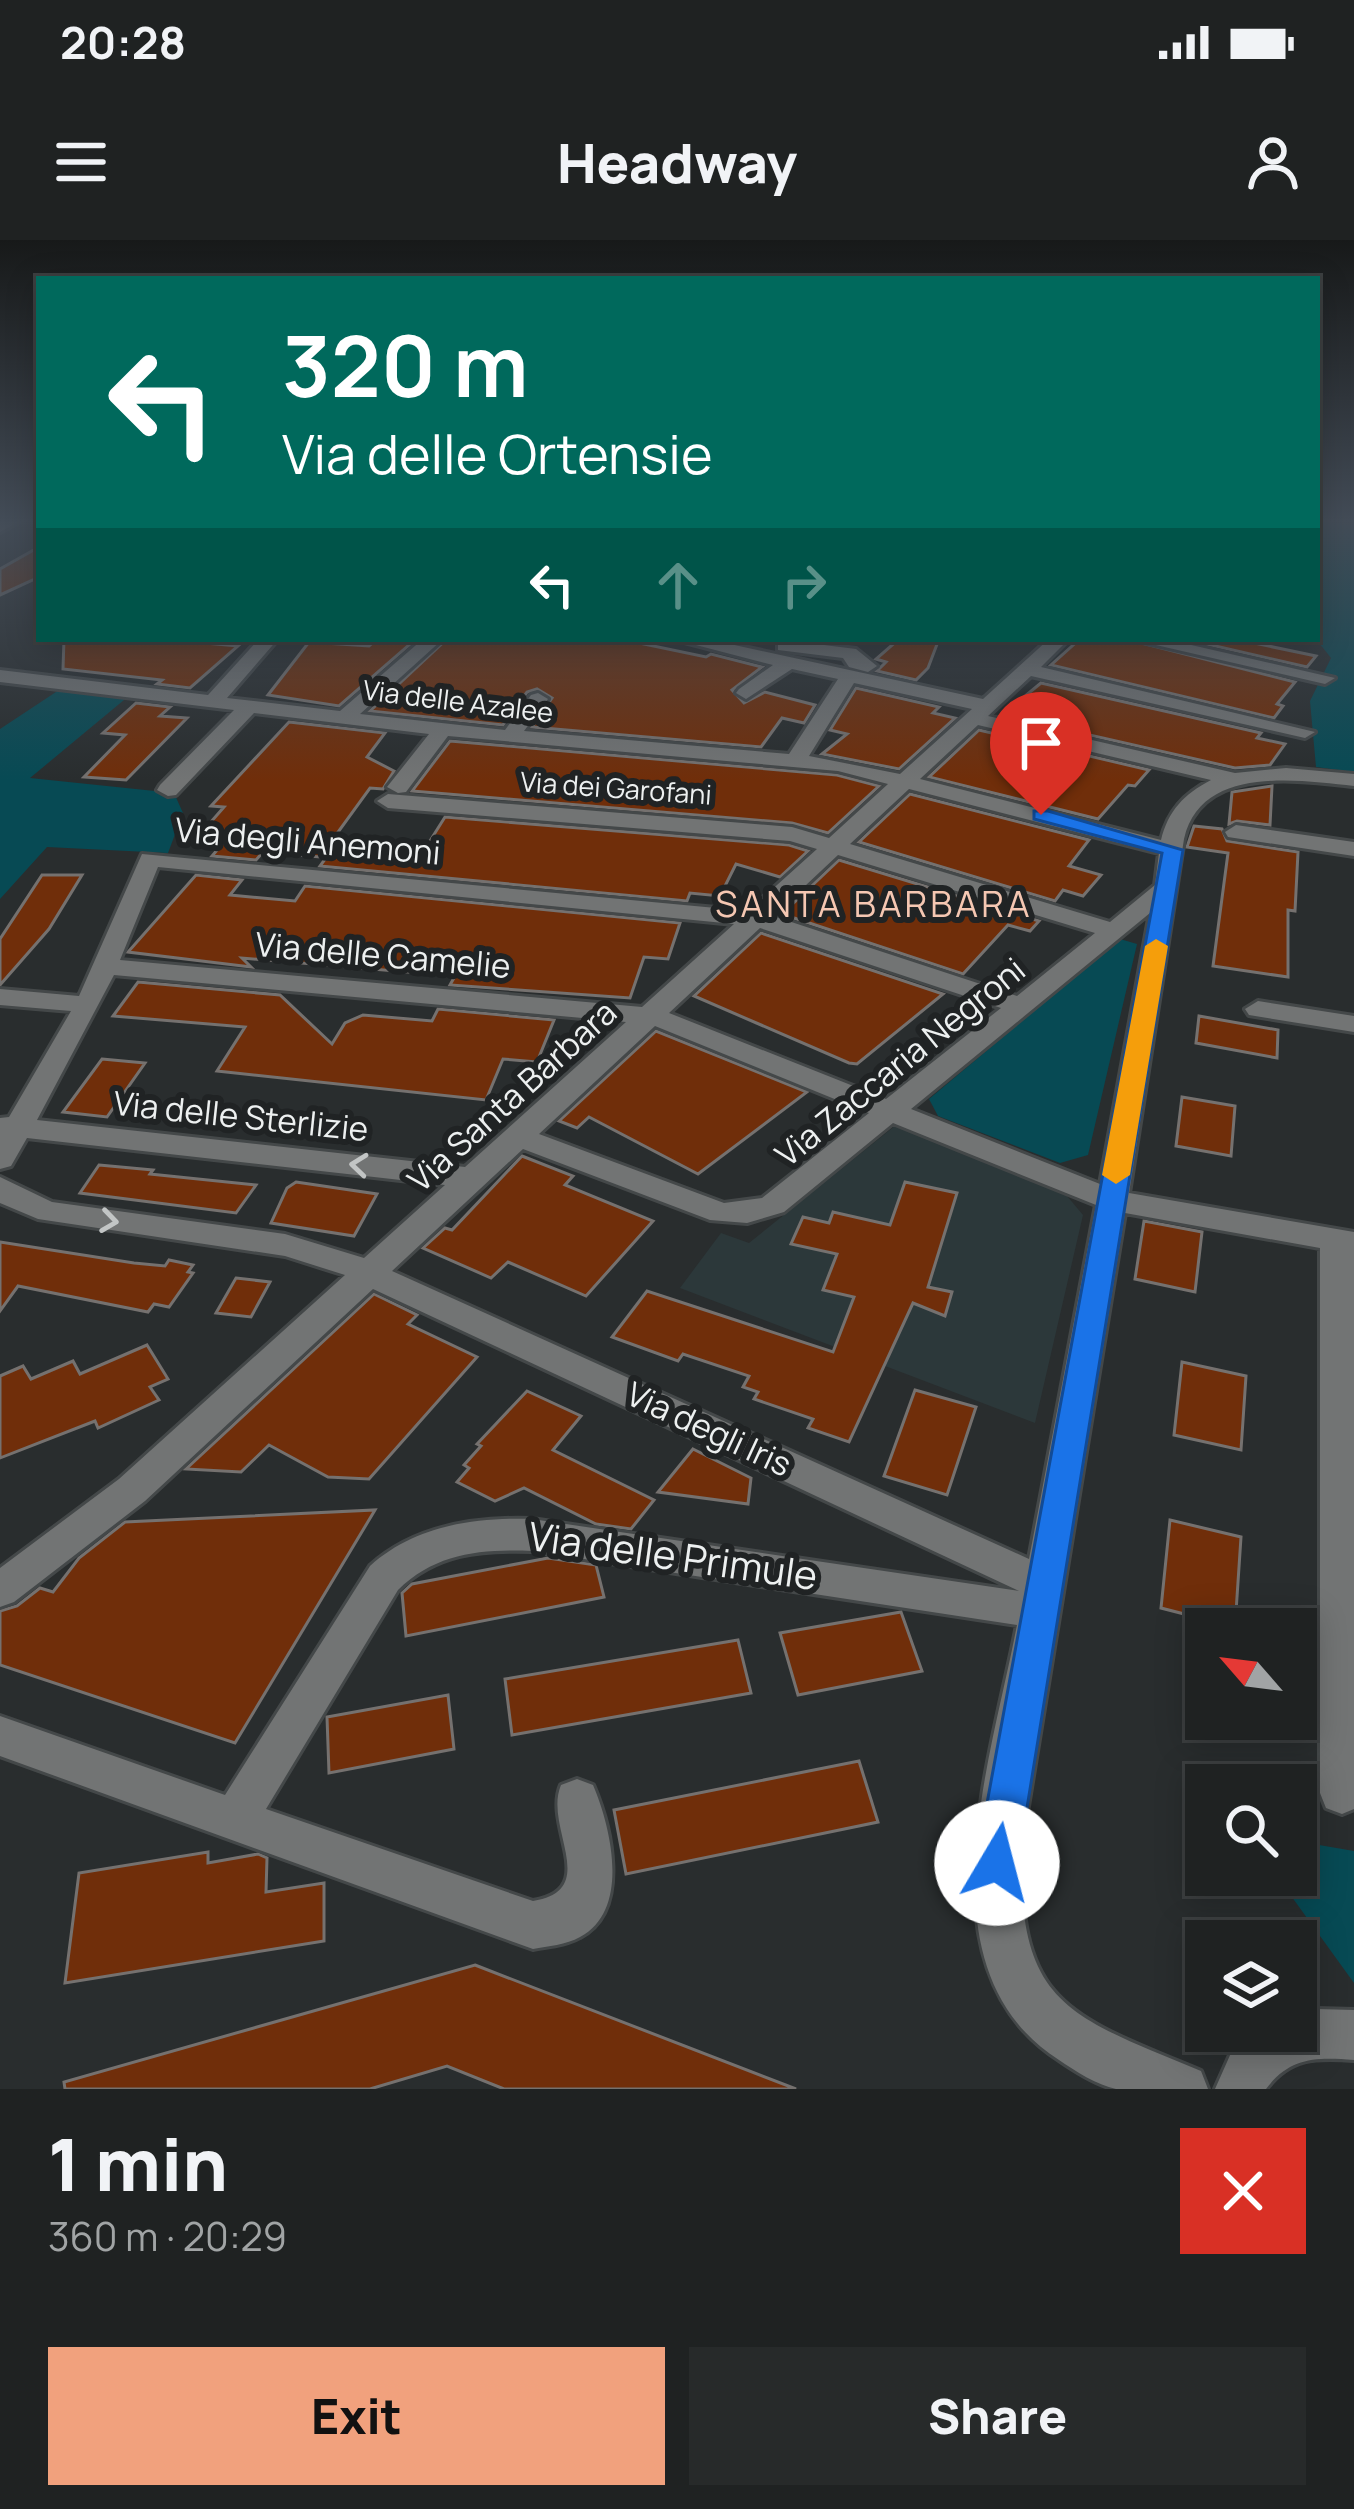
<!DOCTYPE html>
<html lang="en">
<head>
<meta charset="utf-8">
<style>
  body { margin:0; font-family:Manrope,sans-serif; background:#272a2a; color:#f1f3f6; height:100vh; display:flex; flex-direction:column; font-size:45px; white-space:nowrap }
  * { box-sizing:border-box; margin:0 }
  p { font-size:39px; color:#a1a4a5 }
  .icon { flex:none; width:66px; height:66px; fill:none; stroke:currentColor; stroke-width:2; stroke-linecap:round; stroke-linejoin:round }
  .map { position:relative; height:1849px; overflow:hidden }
  .details { display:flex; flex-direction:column; background:#1f2222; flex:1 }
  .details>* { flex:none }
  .banner { position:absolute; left:36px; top:36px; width:1284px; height:366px; border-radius:0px; box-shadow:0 6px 30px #0003,0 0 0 3px #3c3f40; background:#00695c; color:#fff; overflow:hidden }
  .needle { width:78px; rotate:298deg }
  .tools { position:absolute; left:1185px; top:1368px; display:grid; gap:24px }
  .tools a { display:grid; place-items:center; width:132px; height:132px; border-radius:0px; background:#1f2222; box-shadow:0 6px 30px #0003,0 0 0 3px #3c3f40; font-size:60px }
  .pin { position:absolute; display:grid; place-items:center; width:102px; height:102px; color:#fff; margin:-123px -51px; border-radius:50% 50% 50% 0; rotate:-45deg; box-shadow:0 0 12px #0007 }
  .pin .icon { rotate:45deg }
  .me { position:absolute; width:132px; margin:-66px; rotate:8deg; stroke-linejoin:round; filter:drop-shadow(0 0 9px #0008) }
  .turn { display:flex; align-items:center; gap:42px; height:252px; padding:0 48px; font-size:54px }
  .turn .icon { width:156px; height:156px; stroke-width:2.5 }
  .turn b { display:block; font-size:84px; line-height:102px }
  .lanes { display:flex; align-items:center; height:114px; padding:0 48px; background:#0003; justify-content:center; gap:60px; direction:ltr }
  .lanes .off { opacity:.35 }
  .round { display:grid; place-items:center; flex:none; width:126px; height:126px; border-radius:0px; background:#272a2a }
  .summary { display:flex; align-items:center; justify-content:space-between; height:204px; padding:0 48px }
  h1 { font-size:72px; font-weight:800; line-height:90px }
  .button { display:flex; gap:24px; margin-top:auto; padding:24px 48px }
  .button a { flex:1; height:138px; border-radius:0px; background:#f1a17d; color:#111; font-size:48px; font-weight:800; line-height:138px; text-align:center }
  .button a+a { background:#272a2a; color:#f1f3f6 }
  .status { display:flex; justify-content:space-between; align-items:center; height:84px; padding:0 60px; background:#1f2222; direction:ltr }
  .status svg { height:33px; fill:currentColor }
  header { display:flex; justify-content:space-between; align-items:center; height:156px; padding:0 48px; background:#1f2222; font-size:54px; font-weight:800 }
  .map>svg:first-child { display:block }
  .built { fill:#2c383a }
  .green { fill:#074a54 }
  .building { fill:#702e0a; stroke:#75716f; stroke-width:3 }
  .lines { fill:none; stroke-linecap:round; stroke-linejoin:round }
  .minor-casing { stroke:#444849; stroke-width:6 }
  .minor { fill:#727474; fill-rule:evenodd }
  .oneway { stroke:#c2c5c5 }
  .route { fill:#1a73e8; stroke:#114b97; stroke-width:3 }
  .slow { fill:#f59e0b }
  .labels { text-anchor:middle; stroke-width:12; stroke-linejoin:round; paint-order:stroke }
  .far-street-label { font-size:27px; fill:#edf0f0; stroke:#202324 }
  .street-label { font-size:33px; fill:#edf0f0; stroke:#202324 }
  .neighbourhood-label { font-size:36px; letter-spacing:3px; fill:#f5c7b2; stroke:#202324 }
  .near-street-label { font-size:39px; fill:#edf0f0; stroke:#202324 }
</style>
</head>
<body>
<div class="status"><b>20:28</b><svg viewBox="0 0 49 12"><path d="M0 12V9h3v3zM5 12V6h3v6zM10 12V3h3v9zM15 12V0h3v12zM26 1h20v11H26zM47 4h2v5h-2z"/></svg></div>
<header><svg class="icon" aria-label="menu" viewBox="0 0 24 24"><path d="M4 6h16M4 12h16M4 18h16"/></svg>Headway<svg class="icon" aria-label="person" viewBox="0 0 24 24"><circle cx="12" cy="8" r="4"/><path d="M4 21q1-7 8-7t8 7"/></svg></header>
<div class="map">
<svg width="1354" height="1849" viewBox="0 0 1354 1849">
  <rect width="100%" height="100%" fill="#292d2e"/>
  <!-- built -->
  <polygon class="built" points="896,885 1062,950 1083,975 1035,1183 680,1048 721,993 749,1003"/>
  <!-- green -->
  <g class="green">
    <polygon points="1317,281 1354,285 1354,532 1316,527 1310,461 1331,418 1316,399"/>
    <polygon points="62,448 130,455 30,538 174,553 183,573 168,613 47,607 0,659 0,489"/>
    <polygon points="1120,699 1137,704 1088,915 1060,923 938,876 929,859"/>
    <polygon points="1296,1601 1354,1611 1354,1743 1276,1635 1296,1635"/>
  </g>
  <!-- building -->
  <g class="building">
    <polygon points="39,307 39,337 0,355 0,329"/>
    <polygon points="64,399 161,399 238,406 190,448 157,444 162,440 63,429"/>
    <polygon points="377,399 416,399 339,466 268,455 309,402 369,406"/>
    <polygon points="447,399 620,399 706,417 711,414 762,427 732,450 744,463 765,452 815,465 804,483 782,478 761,507 532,487 552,458 537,449 527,452 503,485 370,471"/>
    <polygon points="899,399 939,399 928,428 916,440 877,431 886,422 876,419"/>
    <polygon points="1080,399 1126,399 1295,442 1277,464 1283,466 1274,478 1051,425"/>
    <polygon points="1185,399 1235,399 1316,416 1307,427"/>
    <polygon points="1041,443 1261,493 1257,498 1285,504 1270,525 1235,528 1002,475"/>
    <polygon points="856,448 939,467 933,473 955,478 899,529 822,514 847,494 830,490"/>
    <polygon points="136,463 170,467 160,476 187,478 126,540 84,537 125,495 103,493"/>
    <polygon points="289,482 385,493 367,517 394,531 383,549 370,548 320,617 263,612 256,620 212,616 224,602 196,599 224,567 211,566"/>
    <polygon points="979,490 1149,530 1135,546 1128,545 1098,579 929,537"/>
    <polygon points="450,501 837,535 879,546 828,593 792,583 412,551"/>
    <polygon points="1272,546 1270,585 1237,581 1229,584 1232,552"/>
    <polygon points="910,554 1089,600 1069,626 1101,635 1083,656 1063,650 1055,661 859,602"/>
    <polygon points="445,577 789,605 808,611 780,637 736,624 720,656 690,653 687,661 320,626 336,604 423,612"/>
    <polygon points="1194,586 1222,589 1227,601 1298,612 1295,671 1288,670 1288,737 1213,726 1228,613 1187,607"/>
    <polygon points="839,620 1039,681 1030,691 1008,685 963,734 782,674"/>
    <polygon points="42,635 82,635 49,689 0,745 0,699"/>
    <polygon points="196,635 242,640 230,655 295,661 305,646 680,683 668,719 644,717 630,758 450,745 455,736 242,718 251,727 128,712"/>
    <polygon points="761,693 943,754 857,824 849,823 694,756"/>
    <polygon points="138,742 280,755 332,804 345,783 363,775 432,781 438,769 554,780 537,822 503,819 486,860 217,831 245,787 113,776"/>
    <polygon points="1199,776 1278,790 1277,818 1196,803"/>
    <polygon points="656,791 807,852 698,934 589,877 577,888 559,881"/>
    <polygon points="102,819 145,823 107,877 63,872"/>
    <polygon points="1182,857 1235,866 1231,916 1176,906"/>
    <polygon points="522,916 573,936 565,945 653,981 586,1056 508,1022 491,1038 423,1008 445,988 452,990"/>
    <polygon points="99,925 153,930 150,934 256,945 236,973 80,953"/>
    <polygon points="296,942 377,954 354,996 271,983 287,948"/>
    <polygon points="905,942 957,953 928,1047 952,1052 945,1076 913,1063 849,1202 808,1188 813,1179 754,1159 758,1152 743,1147 749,1136 683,1114 678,1121 612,1097 647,1051 833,1112 854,1057 823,1050 837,1014 791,1004 803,977 829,983 833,972 890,985"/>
    <polygon points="1144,981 1202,992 1195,1052 1135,1039"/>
    <polygon points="0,1002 134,1023 165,1026 169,1020 193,1025 188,1032 193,1033 169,1067 154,1064 148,1072 18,1046 0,1071"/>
    <polygon points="236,1038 270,1042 251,1077 216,1073"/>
    <polygon points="374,1054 417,1075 408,1084 477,1117 369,1239 328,1237 269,1205 241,1232 186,1229"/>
    <polygon points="147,1105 168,1139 150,1147 159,1160 98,1188 95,1181 0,1218 0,1136 23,1126 31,1139 73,1121 80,1134"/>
    <polygon points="1182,1122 1246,1136 1241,1210 1174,1195"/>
    <polygon points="915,1150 976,1167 947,1255 884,1236"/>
    <polygon points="527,1151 581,1176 553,1210 654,1260 631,1289 596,1284 524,1248 495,1261 457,1242 469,1228 464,1225 481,1206 477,1204"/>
    <polygon points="693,1209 751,1238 748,1264 658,1252"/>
    <polygon points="375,1270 235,1503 0,1425 0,1371 17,1366 40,1348 53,1352 79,1318 125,1282"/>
    <polygon points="1170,1280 1241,1297 1235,1387 1161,1368"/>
    <polygon points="548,1318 596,1325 604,1357 406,1396 402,1353 412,1344"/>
    <polygon points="901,1372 922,1431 798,1455 780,1393"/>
    <polygon points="738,1400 751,1453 512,1495 505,1439"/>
    <polygon points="448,1455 454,1509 329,1533 327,1477"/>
    <polygon points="859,1521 878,1582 626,1634 614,1570"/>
    <polygon points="208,1612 208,1623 258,1614 267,1618 266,1652 324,1643 324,1701 65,1743 79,1633"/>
    <polygon points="475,1725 796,1849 504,1849 447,1826 370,1849 65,1849 64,1842"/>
  </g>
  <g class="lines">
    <defs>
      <g id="minor">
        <polygon points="0,281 20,281 0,292"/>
        <path d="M 259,399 L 278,399 L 227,458 L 340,471 L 423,399 L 443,399 L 360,474 L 505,490 L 531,455 L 538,453 L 548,459 L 524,491 L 789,514 L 838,439 L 792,429 L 746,459 L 736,453 L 739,449 L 773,425 L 673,399 L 707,399 L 983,459 L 1049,399 L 1069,399 L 1041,427 L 1315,492 L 1305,498 L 1031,436 L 988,476 L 1235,533 L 1286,528 L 1354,534 L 1354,546 C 1297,540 1201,525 1184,599 L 1129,953 L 1354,992 L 1354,1569 L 1342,1574 L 1326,1568 L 1320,1553 L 1320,1008 L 1125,973 L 1022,1603 C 1016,1764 1066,1775 1201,1831 L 1208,1849 C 1179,1849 1145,1849 1116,1849 C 1097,1845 1075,1831 1059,1820 C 917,1729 992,1518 1017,1385 L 532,1311 C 481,1309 436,1313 398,1350 L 266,1569 L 533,1661 C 602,1650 543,1587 561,1545 L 577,1539 L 593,1545 C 611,1587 631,1670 580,1697 C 566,1705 548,1706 533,1709 L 0,1516 L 0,1476 L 225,1555 L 370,1326 C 414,1286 474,1277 532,1279 L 1019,1351 L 373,1049 L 145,1261 L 14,1362 L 0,1367 L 0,1328 L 119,1239 L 345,1035 L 285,1016 L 38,979 L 0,963 L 0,937 L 52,962 L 285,994 L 364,1018 L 445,945 L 27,898 L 11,926 L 0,929 L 0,878 L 9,877 L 71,771 L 0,765 L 0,749 L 79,756 L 142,614 L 748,671 L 817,609 L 790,601 L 388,568 L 377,561 L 388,554 L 792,587 L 829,598 L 888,544 L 838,531 L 448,496 L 406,552 L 398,553 L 387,547 L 429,494 L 254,473 L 176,555 L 168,556 L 157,550 L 160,545 L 234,470 L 0,442 L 0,430 L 208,455 ZM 854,443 L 972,469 L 900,534 L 809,516 ZM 978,485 L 1211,540 C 1184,554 1168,571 1161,600 L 920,539 ZM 909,549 L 1159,613 L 1155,645 L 1110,682 L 850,604 ZM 838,615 L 1095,693 L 1017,756 L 773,676 ZM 158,627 L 734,684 L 642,767 L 120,720 ZM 1150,673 L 1100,944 L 911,869 ZM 760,688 L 1001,768 L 886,859 L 669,773 ZM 114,735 L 626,782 L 465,927 L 37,880 ZM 655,786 L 869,873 L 762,958 L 724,963 L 539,894 ZM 893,883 L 1096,965 L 1029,1319 L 392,1031 L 523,909 L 710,980 L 747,983 L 784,972 Z"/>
        <polygon points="1130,399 1165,399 1335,438 1325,444"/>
        <polygon points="784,400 856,409 877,426 868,432 849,427 843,418 778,410 778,402"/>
        <polygon points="1236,585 1354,602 1354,616 1228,597 1225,592"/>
        <polygon points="1258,761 1354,776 1354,792 1249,775 1245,769"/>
        <path d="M 1317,1769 L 1354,1770 L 1354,1820 C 1316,1817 1290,1817 1266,1849 L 1215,1849 L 1231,1813 L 1252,1791 L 1296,1791 L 1296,1772 Z"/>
      </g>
    </defs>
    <!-- minor casing -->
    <use href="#minor" class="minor-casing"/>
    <!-- minor -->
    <use href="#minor" class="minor"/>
  </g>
  <!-- one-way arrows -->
  <defs><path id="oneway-chevron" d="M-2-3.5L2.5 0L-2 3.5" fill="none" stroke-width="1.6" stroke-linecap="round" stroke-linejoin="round" transform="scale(3)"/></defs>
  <g class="oneway">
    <use href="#oneway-chevron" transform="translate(359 925) rotate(-174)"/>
    <use href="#oneway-chevron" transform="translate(109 981) rotate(8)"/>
  </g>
  <!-- sky -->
  <linearGradient id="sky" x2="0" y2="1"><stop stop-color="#171919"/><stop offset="0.52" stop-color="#434c57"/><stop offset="1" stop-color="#434c57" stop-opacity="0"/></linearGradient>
  <rect width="1354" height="540" fill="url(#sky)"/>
  <!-- route -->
  <polygon class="route" points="1034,571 1048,571 1183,610 1018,1623 1012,1638 997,1644 982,1638 976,1623 1162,613 1034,579"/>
  <!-- slow -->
  <polygon class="slow" points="1156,699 1168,706 1130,935 1116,944 1102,935 1145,706"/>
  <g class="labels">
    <!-- far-street labels -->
    <g class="far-street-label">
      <text transform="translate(458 462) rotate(7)" y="9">Via delle Azalee</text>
      <text transform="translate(616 549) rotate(4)" y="9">Via dei Garofani</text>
    </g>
    <!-- street labels -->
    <g class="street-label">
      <text transform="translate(308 601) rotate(5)" y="12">Via degli Anemoni</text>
      <text transform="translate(383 715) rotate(5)" y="12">Via delle Camelie</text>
      <text transform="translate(900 822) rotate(-39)" y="12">Via Zaccaria Negroni</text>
      <text transform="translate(512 856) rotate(-42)" y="12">Via Santa Barbara</text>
      <text transform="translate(241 876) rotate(6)" y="12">Via delle Sterlizie</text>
      <text transform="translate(709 1189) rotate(25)" y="12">Via degli Iris</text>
    </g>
    <!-- neighbourhood labels -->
    <g class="neighbourhood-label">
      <text x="874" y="677">SANTA BARBARA</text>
    </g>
    <!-- near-street labels -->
    <g class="near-street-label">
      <text transform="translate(673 1316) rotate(8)" y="14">Via delle Primule</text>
    </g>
  </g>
</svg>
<div class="tools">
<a><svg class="needle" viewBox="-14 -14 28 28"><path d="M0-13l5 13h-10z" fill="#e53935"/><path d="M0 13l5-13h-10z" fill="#a1a4a5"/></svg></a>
<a><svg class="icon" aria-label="search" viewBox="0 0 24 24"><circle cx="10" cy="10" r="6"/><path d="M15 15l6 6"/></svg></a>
<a><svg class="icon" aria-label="layers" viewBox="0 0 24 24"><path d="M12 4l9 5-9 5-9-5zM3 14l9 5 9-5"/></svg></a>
</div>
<div class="pin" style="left:1041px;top:575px;background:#d93025"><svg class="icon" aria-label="arrive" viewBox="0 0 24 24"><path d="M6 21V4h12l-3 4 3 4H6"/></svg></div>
<svg class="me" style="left:997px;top:1623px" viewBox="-20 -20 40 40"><circle r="19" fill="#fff"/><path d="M0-13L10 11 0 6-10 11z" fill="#1a73e8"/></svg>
<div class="banner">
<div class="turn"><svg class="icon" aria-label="left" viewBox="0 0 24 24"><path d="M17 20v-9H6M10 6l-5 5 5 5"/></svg><div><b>320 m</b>Via delle Ortensie</div></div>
<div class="lanes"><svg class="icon" aria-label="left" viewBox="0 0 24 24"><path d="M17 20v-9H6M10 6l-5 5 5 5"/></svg><svg class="icon off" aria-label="ahead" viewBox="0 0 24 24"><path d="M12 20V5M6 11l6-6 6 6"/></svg><svg class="icon off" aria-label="right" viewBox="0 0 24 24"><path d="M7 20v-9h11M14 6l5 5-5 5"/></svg></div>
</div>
</div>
<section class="details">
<div class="summary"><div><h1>1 min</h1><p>360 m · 20:29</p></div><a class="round" style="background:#d93025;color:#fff"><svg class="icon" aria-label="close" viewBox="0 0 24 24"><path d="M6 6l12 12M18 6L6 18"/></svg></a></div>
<div class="button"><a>Exit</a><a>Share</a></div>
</section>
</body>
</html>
